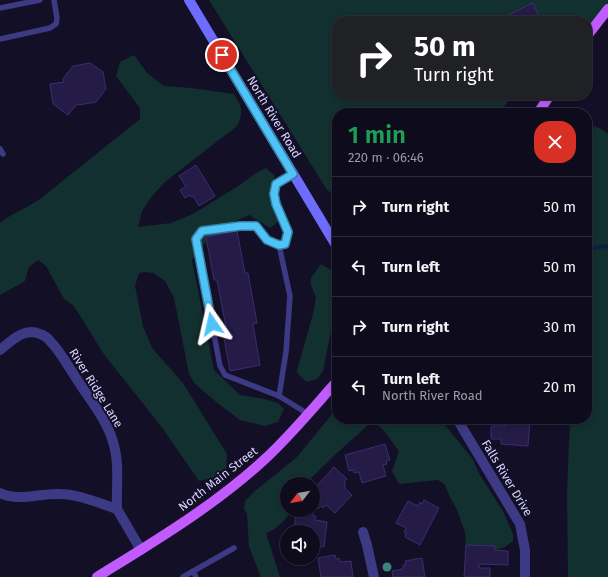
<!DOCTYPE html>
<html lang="en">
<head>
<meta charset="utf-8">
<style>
  body { margin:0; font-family:"Fira Sans",sans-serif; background:#171425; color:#f1f3f6; height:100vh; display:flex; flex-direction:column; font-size:15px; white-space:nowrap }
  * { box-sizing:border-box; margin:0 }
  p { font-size:13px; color:#9b9ba3 }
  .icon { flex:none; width:22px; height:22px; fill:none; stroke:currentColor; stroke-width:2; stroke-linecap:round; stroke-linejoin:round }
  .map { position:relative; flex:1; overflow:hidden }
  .sheet { position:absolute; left:332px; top:108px; width:260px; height:316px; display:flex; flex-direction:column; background:#0e0b1c; border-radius:16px; box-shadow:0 2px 6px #0003,0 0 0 1px #2e2b3b }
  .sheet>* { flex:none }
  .guide { position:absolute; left:332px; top:16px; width:260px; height:84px; border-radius:16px; box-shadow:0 2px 6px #0003,0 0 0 1px #2e2b3b; background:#202124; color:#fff; overflow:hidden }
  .needle { width:26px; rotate:239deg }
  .controls { position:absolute; left:280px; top:477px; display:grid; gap:8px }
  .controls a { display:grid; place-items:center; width:40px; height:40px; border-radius:50%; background:#0e0b1c; box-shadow:0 2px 6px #0003,0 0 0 1px #2e2b3b; font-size:20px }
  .pin { position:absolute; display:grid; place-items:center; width:34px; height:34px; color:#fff; margin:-17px; border:2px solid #fff; border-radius:50%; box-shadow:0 1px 4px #0007 }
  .me { position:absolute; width:44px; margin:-22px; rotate:349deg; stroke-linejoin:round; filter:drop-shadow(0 0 3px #0008) }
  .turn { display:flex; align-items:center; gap:14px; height:84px; padding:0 16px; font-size:18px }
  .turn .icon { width:52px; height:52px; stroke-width:2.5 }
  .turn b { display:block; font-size:28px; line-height:34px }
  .round { display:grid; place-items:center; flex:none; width:42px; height:42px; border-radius:16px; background:#171425 }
  .headline { display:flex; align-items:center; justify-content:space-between; height:68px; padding:0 16px }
  h1 { font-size:24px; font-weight:600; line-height:30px; color:#1e9e55 }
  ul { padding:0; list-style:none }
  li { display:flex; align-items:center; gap:12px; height:60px; padding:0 16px; border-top:1px solid #2e2b3b }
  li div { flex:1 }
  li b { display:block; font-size:15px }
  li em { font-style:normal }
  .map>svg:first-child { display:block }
  .green { fill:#12302f }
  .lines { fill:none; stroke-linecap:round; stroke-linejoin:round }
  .stream { stroke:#0a1f44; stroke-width:3.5 }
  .building { fill:#241b47; stroke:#3b2d73 }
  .lane { stroke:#3d3a85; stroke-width:5.5 }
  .street { stroke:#3d3a85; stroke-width:10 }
  .secondary { stroke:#6f6bff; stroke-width:10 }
  .primary { stroke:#c25bff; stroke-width:10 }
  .tree { fill:#3d827b }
  .route-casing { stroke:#337fa1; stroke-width:10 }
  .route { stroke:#4fc3f7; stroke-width:7 }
  .labels { text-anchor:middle; stroke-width:4; stroke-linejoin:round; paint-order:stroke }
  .street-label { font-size:12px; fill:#d9d4ff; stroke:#130f26 }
</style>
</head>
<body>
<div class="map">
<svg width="608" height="577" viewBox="0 0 608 577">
  <rect width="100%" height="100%" fill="#130f26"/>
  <!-- green -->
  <g class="green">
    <polygon points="209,0 608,0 608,9 587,36 587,21 337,21 337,95 512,95 500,113 337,113 337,197 327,190"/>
    <path d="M 134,55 L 147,73 L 164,86 L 191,88 L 234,94 C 242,107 244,112 237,126 L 165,182 L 152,196 L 142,211 L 138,227 L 171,223 L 193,214 L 240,185 L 256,173 L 266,168 L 275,176 C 268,196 270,203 278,222 L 270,228 L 249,215 L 231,223 L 204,244 L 192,260 L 214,370 L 240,395 L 265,399 L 278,403 L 284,409 L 278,422 L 265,426 L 240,420 L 220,405 L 195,384 L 189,374 L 174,298 L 165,281 L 153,273 L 145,272 L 139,273 L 135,286 L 143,326 L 152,348 L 183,383 L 227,454 L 226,473 L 221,476 L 199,481 L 163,429 L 103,353 L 74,306 L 64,299 L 46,266 L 38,260 L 29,267 L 25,281 L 0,295 L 0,223 C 12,213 27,208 40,199 L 140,119 L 140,108 L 116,76 L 120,62 Z"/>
    <polygon points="594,126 603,130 608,134 608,577 568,577 567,492 570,419 587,419 587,134"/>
    <polygon points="321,264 333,271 337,278 337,325 331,332 323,371 317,379 307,382 298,374 297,370 313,314 316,298 311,285 311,278"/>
    <path d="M 337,408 L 337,419 L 440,419 L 472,458 L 480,475 L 503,511 L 513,534 L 513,541 L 505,547 L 495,550 L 495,546 L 466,545 L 465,532 L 457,510 L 449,495 L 445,485 L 438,480 L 399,484 L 392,471 L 399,451 C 391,441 383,425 370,421 L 366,427 L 338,452 L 305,484 L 287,484 L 287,510 L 292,510 C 285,520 278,529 266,533 L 280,577 L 261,577 L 249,547 L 247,514 L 244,509 L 245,501 L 255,491 L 297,457 Z"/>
  </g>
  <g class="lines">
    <!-- stream -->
    <polyline class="stream" points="587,249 608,246"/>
  </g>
  <!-- building -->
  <g class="building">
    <polygon points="533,3 541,21 513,21 510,14"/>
    <polygon points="90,63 103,72 106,89 96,102 79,105 77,104 68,115 53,104 50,84 64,82 63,79 73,66"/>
    <polygon points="196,165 215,196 199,206 193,196 191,197 190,195 185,198 180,190 186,186 179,176"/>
    <polygon points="237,231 245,273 248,273 257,323 253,324 260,365 230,371 222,327 226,327 217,280 214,280 206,237"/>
    <polygon points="505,419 530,419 528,446 501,444 501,439 491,439 491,426 505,426 504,424 516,424 516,421 505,420"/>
    <polygon points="385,444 390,460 386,461 387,464 383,465 386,476 362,483 359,472 354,473 354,470 349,471 345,455"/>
    <polygon points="334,467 347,479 344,482 346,484 344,487 352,495 335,513 326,505 323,508 321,506 318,509 313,504 313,490"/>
    <polygon points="424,500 439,508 420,545 405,537 406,533 404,532 406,528 396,523 408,501 418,506 420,502 422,504"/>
    <polygon points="296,510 313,512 313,516 316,516 315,520 327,522 324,547 313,545 313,532 294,532"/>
    <polygon points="466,545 495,546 495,550 508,551 508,565 479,564 479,568 490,568 490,577 464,577"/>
    <polygon points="335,555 336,559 339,558 340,562 351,561 353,577 321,577 318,558"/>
    <polygon points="422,558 425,577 393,577 392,571 403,569 403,565 406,565 405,561"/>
  </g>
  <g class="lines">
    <!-- lane -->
    <g class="lane">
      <polyline points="0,8 40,0"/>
      <polyline points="0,39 50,28 56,24 57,18 54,0"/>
      <polyline points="0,149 3,154"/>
      <polyline points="293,174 276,184 274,194 276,205 288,232 285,244 279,245 267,240 256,226 240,226 202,231 196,239 220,366 225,375 279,396 308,414"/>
      <polyline points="279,396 286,352 290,296 279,245"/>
      <polyline points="193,571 196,577"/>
      <polyline points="183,577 234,548"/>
    </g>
    <!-- street -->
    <g class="street">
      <path d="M 0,350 C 11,341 24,327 40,334 C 43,335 48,338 50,341 C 61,352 69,368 78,381 C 90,400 107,420 113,442 C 120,464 116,487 117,509 C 98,503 79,494 59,494 C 40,493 18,502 0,493"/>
      <polyline points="457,419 520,524 525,550 525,577"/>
      <polyline points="117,509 141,550"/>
      <polyline points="363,532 367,545 374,577"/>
    </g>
    <!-- secondary -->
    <polyline class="secondary" points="189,0 337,247"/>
    <!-- primary -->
    <g class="primary">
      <polyline points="587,36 608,9"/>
      <polyline points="538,113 550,95"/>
      <path d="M 97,577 C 155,541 214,506 265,459 C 291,435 314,407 337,381"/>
    </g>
  </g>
  <!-- trees -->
  <circle class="tree" cx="387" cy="567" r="4.5"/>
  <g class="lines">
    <defs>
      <polyline id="route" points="212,324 196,239 202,231 240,226 256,226 267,240 279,245 285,244 288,232 276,204 274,194 276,184 293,174 222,55"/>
    </defs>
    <!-- route casing -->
    <use href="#route" class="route-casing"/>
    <!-- route -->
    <use href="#route" class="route"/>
  </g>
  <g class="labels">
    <!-- street labels -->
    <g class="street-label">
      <text transform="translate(274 117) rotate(59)" y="4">North River Road</text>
      <text transform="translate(96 388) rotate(58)" y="4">River Ridge Lane</text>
      <text transform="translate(507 478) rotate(59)" y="4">Falls River Drive</text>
      <text transform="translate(218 479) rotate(-38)" y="4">North Main Street</text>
    </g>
  </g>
</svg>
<div class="controls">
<a><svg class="needle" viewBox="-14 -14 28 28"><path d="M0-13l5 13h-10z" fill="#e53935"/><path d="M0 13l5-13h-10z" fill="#9b9ba3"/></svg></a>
<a><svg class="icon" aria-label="sound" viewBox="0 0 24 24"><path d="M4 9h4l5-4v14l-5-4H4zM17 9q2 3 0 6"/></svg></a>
</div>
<div class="pin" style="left:222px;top:55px;background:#d93025"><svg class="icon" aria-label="arrive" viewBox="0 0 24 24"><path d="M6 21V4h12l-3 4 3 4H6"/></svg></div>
<svg class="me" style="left:212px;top:324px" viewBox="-20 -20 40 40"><path d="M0-17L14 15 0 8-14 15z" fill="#4fc3f7" stroke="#fff" stroke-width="4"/></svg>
<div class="guide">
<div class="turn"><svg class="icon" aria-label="right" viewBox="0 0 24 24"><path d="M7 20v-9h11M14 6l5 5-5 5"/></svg><div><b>50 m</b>Turn right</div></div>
</div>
<section class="sheet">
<div class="headline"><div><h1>1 min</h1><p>220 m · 06:46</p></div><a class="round" style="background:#d93025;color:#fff"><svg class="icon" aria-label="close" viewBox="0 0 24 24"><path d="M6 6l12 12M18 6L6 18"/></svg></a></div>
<ul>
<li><svg class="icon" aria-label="right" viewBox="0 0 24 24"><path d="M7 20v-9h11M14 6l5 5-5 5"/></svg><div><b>Turn right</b></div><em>50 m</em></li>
<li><svg class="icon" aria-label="left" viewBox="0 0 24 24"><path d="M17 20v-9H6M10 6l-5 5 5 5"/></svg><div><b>Turn left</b></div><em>50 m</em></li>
<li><svg class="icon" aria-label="right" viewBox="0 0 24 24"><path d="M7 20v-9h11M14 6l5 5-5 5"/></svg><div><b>Turn right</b></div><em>30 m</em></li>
<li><svg class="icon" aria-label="left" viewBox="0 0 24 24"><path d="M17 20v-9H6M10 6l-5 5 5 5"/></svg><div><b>Turn left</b><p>North River Road</p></div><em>20 m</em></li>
</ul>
</section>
</div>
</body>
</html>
